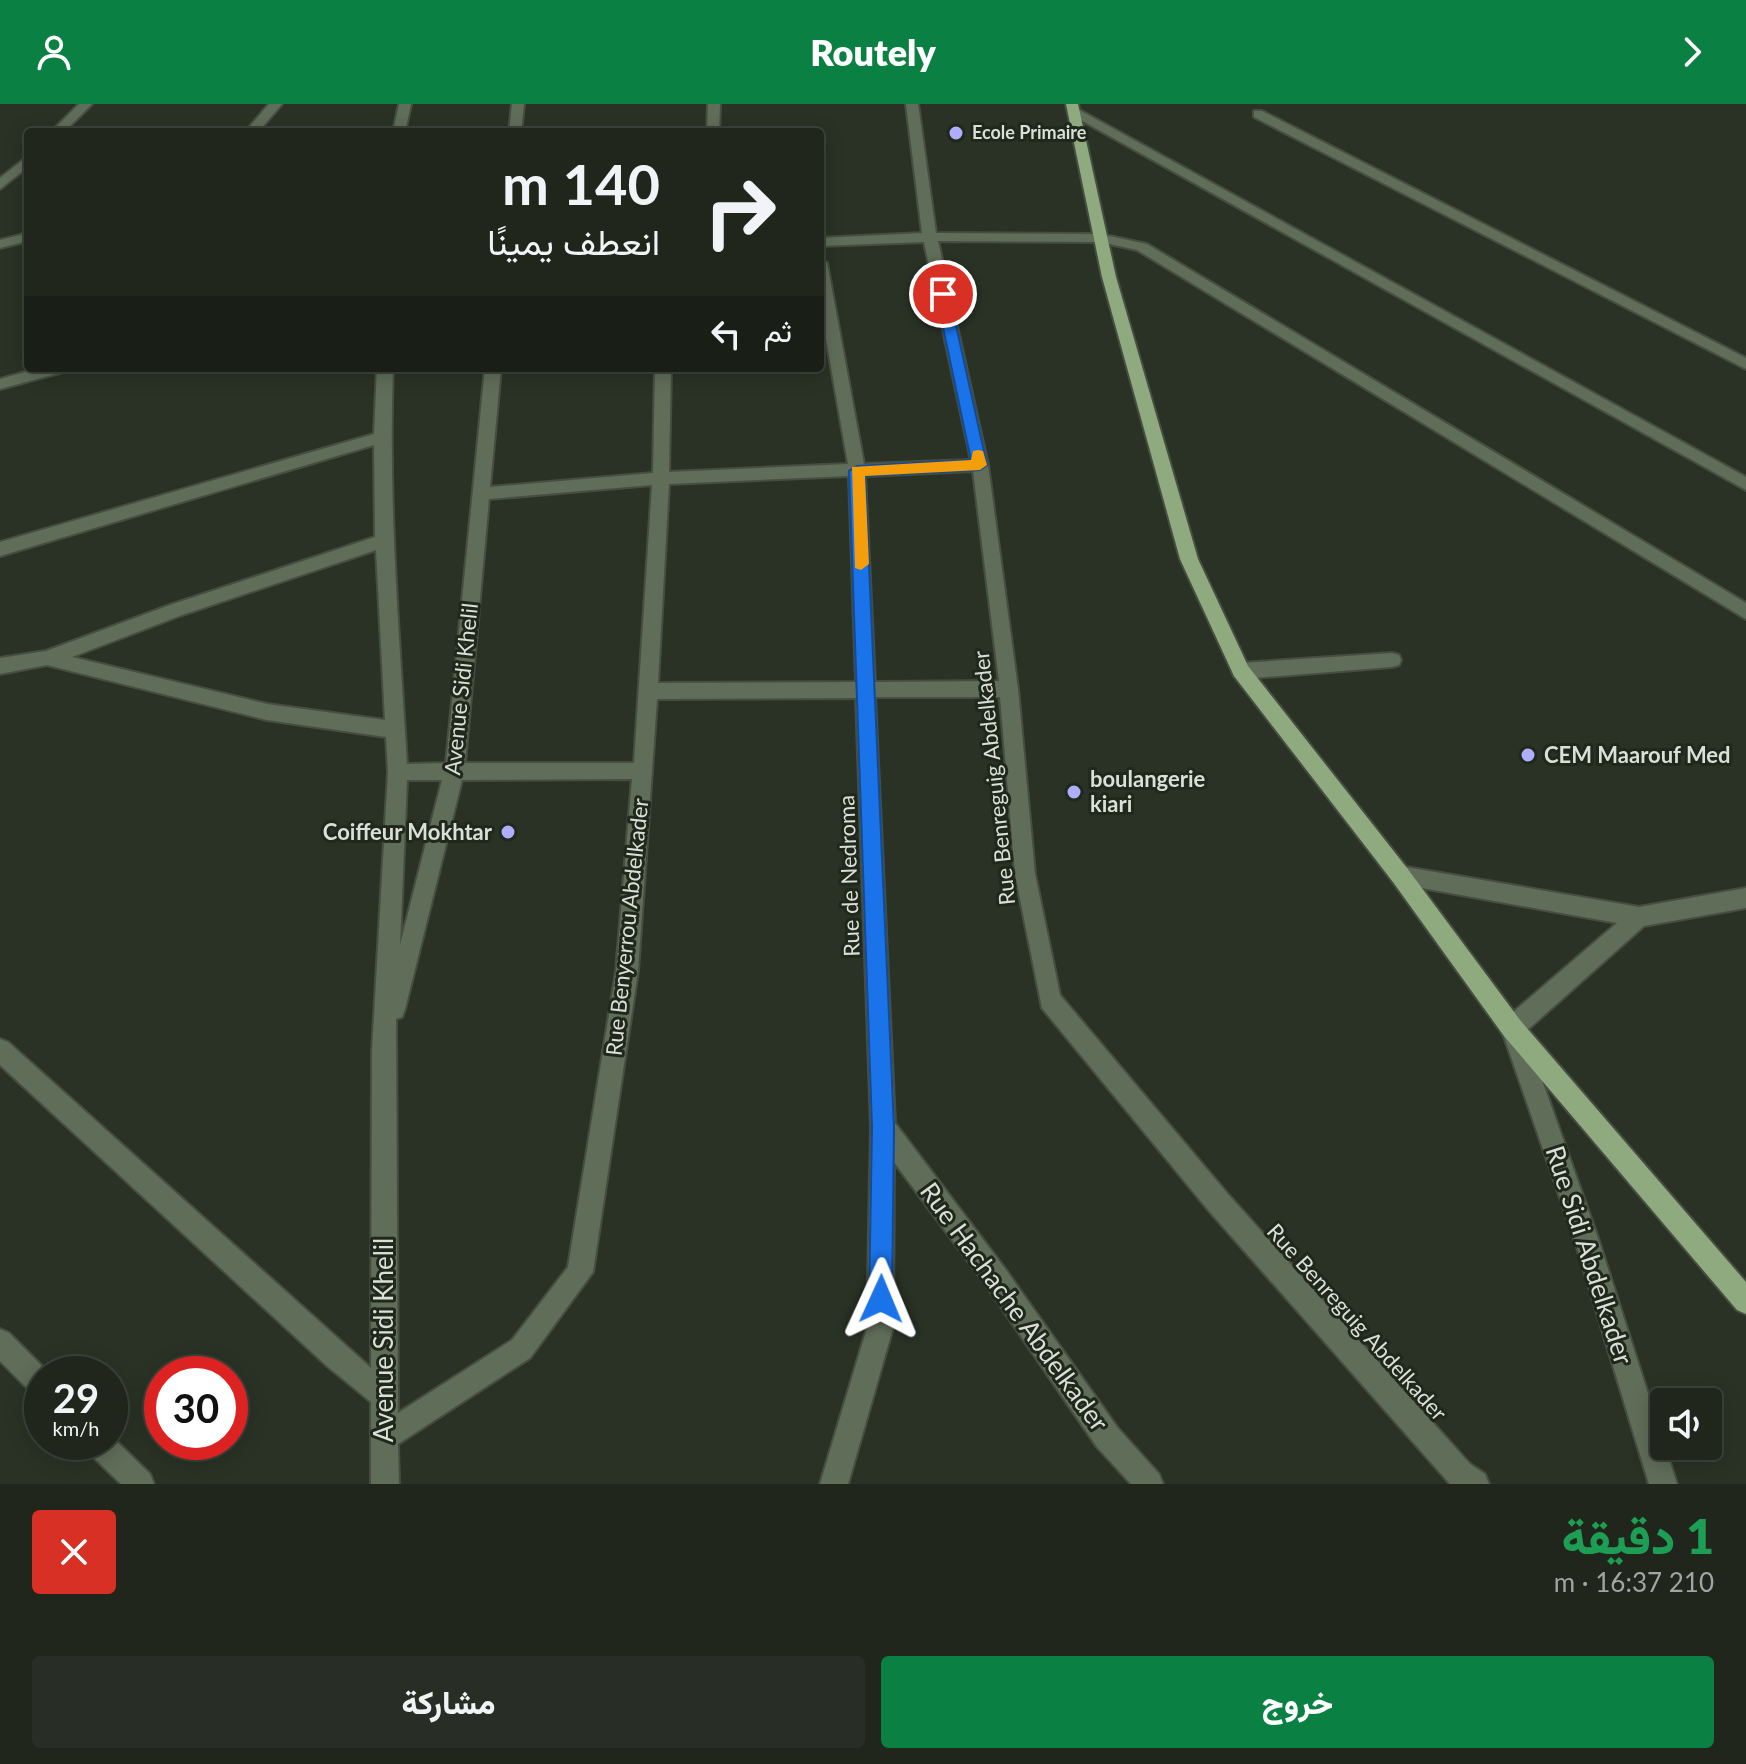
<!DOCTYPE html>
<html lang="ar">
<head>
<meta charset="utf-8">
<style>
  body { margin:0; font-family:Lato,Vazirmatn,sans-serif; background:#282e25; color:#f1f3f6; direction:rtl; height:100vh; display:flex; flex-direction:column; font-size:30px; white-space:nowrap }
  * { box-sizing:border-box; margin:0 }
  p { font-size:26px; color:#a2a5a3 }
  .icon { flex:none; width:44px; height:44px; fill:none; stroke:currentColor; stroke-width:2; stroke-linecap:round; stroke-linejoin:round }
  .map { position:relative; height:1380px; overflow:hidden; direction:ltr }
  .sheet { display:flex; flex-direction:column; background:#20261c; flex:1 }
  .sheet>* { flex:none }
  .banner { position:absolute; left:24px; top:24px; width:800px; height:244px; border-radius:8px; box-shadow:0 4px 20px #0003,0 0 0 2px #3d433b; direction:rtl; background:#20261c; color:#f1f3f6; overflow:hidden }
  .tools { position:absolute; left:1650px; top:1284px; display:grid; gap:16px }
  .tools a { display:grid; place-items:center; width:72px; height:72px; border-radius:8px; background:#20261c; box-shadow:0 4px 20px #0003,0 0 0 2px #3d433b; font-size:40px }
  .speed { position:absolute; left:24px; top:1252px; display:flex; gap:16px; font-size:40px; font-weight:700; text-align:center }
  .speed>* { display:grid; place-content:center; width:104px; height:104px; border-radius:50%; background:#20261c; box-shadow:0 4px 20px #0003,0 0 0 2px #3d433b; line-height:1 }
  .speed small { font-size:20px; font-weight:400 }
  .speed .limit { border:12px solid #d22; background:#fff; color:#111 }
  .pin { position:absolute; display:grid; place-items:center; width:68px; height:68px; color:#fff; margin:-34px; border:4px solid #fff; border-radius:50%; box-shadow:0 2px 8px #0007 }
  .me { position:absolute; width:88px; margin:-44px; rotate:1deg; stroke-linejoin:round; filter:drop-shadow(0 0 6px #0008) }
  .turn { display:flex; align-items:center; gap:28px; height:168px; padding:0 32px; font-size:36px }
  .turn .icon { width:104px; height:104px; stroke-width:2.5 }
  .turn b { display:block; font-size:56px; line-height:68px }
  .then { display:flex; align-items:center; height:76px; padding:0 32px; background:#0003; gap:16px; font-size:30px }
  .round { display:grid; place-items:center; flex:none; width:84px; height:84px; border-radius:8px; background:#282e25 }
  .overview { display:flex; align-items:center; justify-content:space-between; height:136px; padding:0 32px }
  h1 { font-size:48px; font-weight:800; line-height:60px; color:#1e9e55 }
  .button { display:flex; gap:16px; margin-top:auto; padding:16px 32px }
  .button a { flex:1; height:92px; border-radius:8px; background:#0b8043; color:#fff; font-size:32px; font-weight:800; line-height:92px; text-align:center }
  .button a+a { background:#282e25; color:#f1f3f6 }
  header { display:flex; justify-content:space-between; align-items:center; height:104px; padding:0 32px; background:#0b8043; color:#fff; font-size:36px; font-weight:800 }
  .map>svg:first-child { display:block }
  .lines { fill:none; stroke-linecap:round; stroke-linejoin:round }
  .minor-casing { stroke:#464e41; stroke-width:4 }
  .major-casing { stroke:#464e41; stroke-width:4 }
  .minor { fill:#606d59; fill-rule:evenodd }
  .major { fill:#90aa80; fill-rule:evenodd }
  .route { fill:#1a73e8; stroke:#114b97; stroke-width:2 }
  .slow { fill:#f59e0b }
  .poi-dot { fill:#afaefa; stroke:#20281b; stroke-width:3 }
  .labels { text-anchor:middle; stroke-width:6; stroke-linejoin:round; paint-order:stroke }
  .far-poi-label { font-size:18px; font-weight:bold; fill:#dadfd7; stroke:#20281b; text-anchor:start }
  .street-label { font-size:22px; fill:#dadfd7; stroke:#20281b }
  .poi-label { font-size:22px; font-weight:bold; fill:#dadfd7; stroke:#20281b; text-anchor:start }
  .near-street-label { font-size:26px; fill:#dadfd7; stroke:#20281b }
</style>
</head>
<body>
<header><svg class="icon" aria-label="forward" viewBox="0 0 24 24"><path d="M9 5l7 7-7 7"/></svg>Routely<svg class="icon" aria-label="person" viewBox="0 0 24 24"><circle cx="12" cy="8" r="4"/><path d="M4 21q1-7 8-7t8 7"/></svg></header>
<div class="map">
<svg width="1746" height="1380" viewBox="0 0 1746 1380">
  <rect width="100%" height="100%" fill="#2a3225"/>
  <g class="lines">
    <defs>
      <g id="minor">
        <polygon points="79,0 92,0 64,28 51,28"/>
        <polygon points="269,0 282,0 258,28 245,28"/>
        <polygon points="399,0 411,0 405,28 393,28"/>
        <polygon points="512,0 524,0 521,28 509,28"/>
        <polygon points="708,0 720,0 719,28 707,28"/>
        <path d="M 906,0 L 918,0 L 936,129 L 1100,130 L 1147,140 L 1746,499 L 1746,515 L 1137,146 L 1100,138 L 938,137 L 988,361 L 1018,585 L 1035,770 L 1060,891 L 1227,1089 L 1470,1360 L 1485,1370 L 1489,1380 L 1450,1380 L 1209,1107 L 1042,904 L 1015,770 L 1000,593 L 875,593 L 895,1019 L 1006,1166 L 1117,1323 L 1159,1370 L 1163,1380 L 1131,1380 L 1097,1343 L 988,1184 L 894,1058 L 893,1224 L 848,1380 L 820,1380 L 867,1224 L 871,1023 L 856,594 L 657,595 L 638,867 L 593,1168 L 530,1254 L 398,1340 L 399,1380 L 371,1380 L 371,1298 L 327,1262 L 0,961 L 0,935 L 8,938 L 371,1264 L 372,947 L 388,668 L 386,633 L 267,616 L 47,561 L 0,570 L 0,554 L 46,547 L 170,501 L 375,433 L 374,341 L 0,452 L 0,438 L 374,330 L 377,264 L 393,264 C 388,396 399,529 407,660 L 446,659 L 485,264 L 501,264 L 490,383 L 653,369 L 655,264 L 671,264 L 669,368 L 848,360 L 820,200 L 820,155 L 827,159 L 864,360 L 971,356 L 924,138 L 820,142 L 820,134 L 922,129 ZM 973,367 L 999,577 L 875,578 L 865,372 ZM 849,372 L 856,578 L 658,579 L 669,380 ZM 652,381 L 634,659 L 465,659 L 489,395 ZM 376,446 L 385,616 L 267,600 L 72,553 L 182,511 ZM 632,675 L 616,867 L 568,1163 L 512,1236 L 398,1309 L 396,915 L 402,913 L 405,905 L 462,676 ZM 407,676 L 442,676 L 400,841 Z"/>
        <polygon points="1074,3 1746,373 1746,386 1070,10 1068,7"/>
        <polygon points="1254,7 1262,7 1746,254 1746,265 1254,13"/>
        <polygon points="28,52 28,63 0,85 0,74"/>
        <polygon points="28,129 28,137 0,144 0,136"/>
        <polygon points="39,264 66,264 63,268 0,285 0,275"/>
        <polygon points="1392,549 1399,551 1401,556 1399,561 1392,563 1241,575 1234,572 1232,567 1234,562 1241,559"/>
        <polygon points="1400,762 1639,803 1746,784 1746,804 1644,822 1525,928 1599,1137 1677,1380 1649,1380 1575,1137 1501,924 1504,916 1617,819 1400,780 1393,778 1390,771 1393,764"/>
        <polygon points="0,1225 9,1229 50,1270 42,1270 42,1294 33,1290 0,1257"/>
        <polygon points="110,1331 150,1370 154,1380 121,1380 88,1348 85,1338 110,1338"/>
      </g>
      <polygon id="major" points="1066,0 1078,0 1116,173 1198,455 1248,562 1407,764 1520,916 1746,1178 1746,1210 1737,1206 1504,932 1393,778 1234,572 1180,455 1102,173"/>
    </defs>
    <!-- minor casing -->
    <use href="#minor" class="minor-casing"/>
    <!-- major casing -->
    <use href="#major" class="major-casing"/>
    <!-- minor -->
    <use href="#minor" class="minor"/>
    <!-- major -->
    <use href="#major" class="major"/>
  </g>
  <!-- route -->
  <polygon class="route" points="943,185 949,190 987,361 980,366 865,372 894,1023 892,1195 889,1204 881,1207 872,1204 869,1195 872,1023 849,367 857,362 971,356 936,190"/>
  <!-- slow -->
  <polygon class="slow" points="978,346 983,347 987,361 980,366 865,372 869,460 861,466 855,464 852,363 971,356 973,347"/>
  <!-- markers -->
  <g class="poi-dot">
    <circle cx="956" cy="29" r="8"/>
    <circle cx="1528" cy="651" r="8"/>
    <circle cx="1074" cy="688" r="8"/>
    <circle cx="508" cy="728" r="8"/>
  </g>
  <g class="labels">
    <!-- far-poi labels -->
    <g class="far-poi-label">
      <text x="972" y="35">Ecole Primaire</text>
    </g>
    <!-- street labels -->
    <g class="street-label">
      <text transform="translate(461 585) rotate(-84)" y="8">Avenue Sidi Khelil</text>
      <text transform="translate(994 674) rotate(-96)" y="8">Rue Benreguig Abdelkader</text>
      <text transform="translate(849 772) rotate(-92)" y="8">Rue de Nedroma</text>
      <text transform="translate(627 823) rotate(-84)" y="8">Rue Benyerrou Abdelkader</text>
      <text transform="translate(1357 1218) rotate(48)" y="8">Rue Benreguig Abdelkader</text>
    </g>
    <!-- poi labels -->
    <g class="poi-label">
      <text x="1544" y="659">CEM Maarouf Med</text>
      <text x="1090" y="683">boulangerie<tspan x="1090" dy="25">kiari</tspan></text>
      <text x="492" y="736" text-anchor="end">Coiffeur Mokhtar</text>
    </g>
    <!-- near-street labels -->
    <g class="near-street-label">
      <text transform="translate(1589 1151) rotate(72)" y="9">Rue Sidi Abdelkader</text>
      <text transform="translate(1014 1203) rotate(54)" y="9">Rue Hachache Abdelkader</text>
      <text transform="translate(384 1236) rotate(-90)" y="9">Avenue Sidi Khelil</text>
    </g>
  </g>
</svg>
<div class="tools">
<a><svg class="icon" aria-label="sound" viewBox="0 0 24 24"><path d="M4 9h4l5-4v14l-5-4H4zM17 9q2 3 0 6"/></svg></a>
</div>
<div class="speed"><div>29<small>km/h</small></div><div class="limit">30</div></div>
<div class="pin" style="left:943px;top:190px;background:#d93025"><svg class="icon" aria-label="arrive" viewBox="0 0 24 24"><path d="M6 21V4h12l-3 4 3 4H6"/></svg></div>
<svg class="me" style="left:881px;top:1195px" viewBox="-20 -20 40 40"><path d="M0-17L14 15 0 8-14 15z" fill="#1a73e8" stroke="#fff" stroke-width="4"/></svg>
<div class="banner">
<div class="turn"><svg class="icon" aria-label="right" viewBox="0 0 24 24"><path d="M7 20v-9h11M14 6l5 5-5 5"/></svg><div><b>140 m</b>انعطف يمينًا</div></div>
<div class="then">ثم<svg class="icon" aria-label="left" viewBox="0 0 24 24"><path d="M17 20v-9H6M10 6l-5 5 5 5"/></svg></div>
</div>
</div>
<section class="sheet">
<div class="overview"><div><h1>1 دقيقة</h1><p>210 m · 16:37</p></div><a class="round" style="background:#d93025;color:#fff"><svg class="icon" aria-label="close" viewBox="0 0 24 24"><path d="M6 6l12 12M18 6L6 18"/></svg></a></div>
<div class="button"><a>خروج</a><a>مشاركة</a></div>
</section>
</body>
</html>
